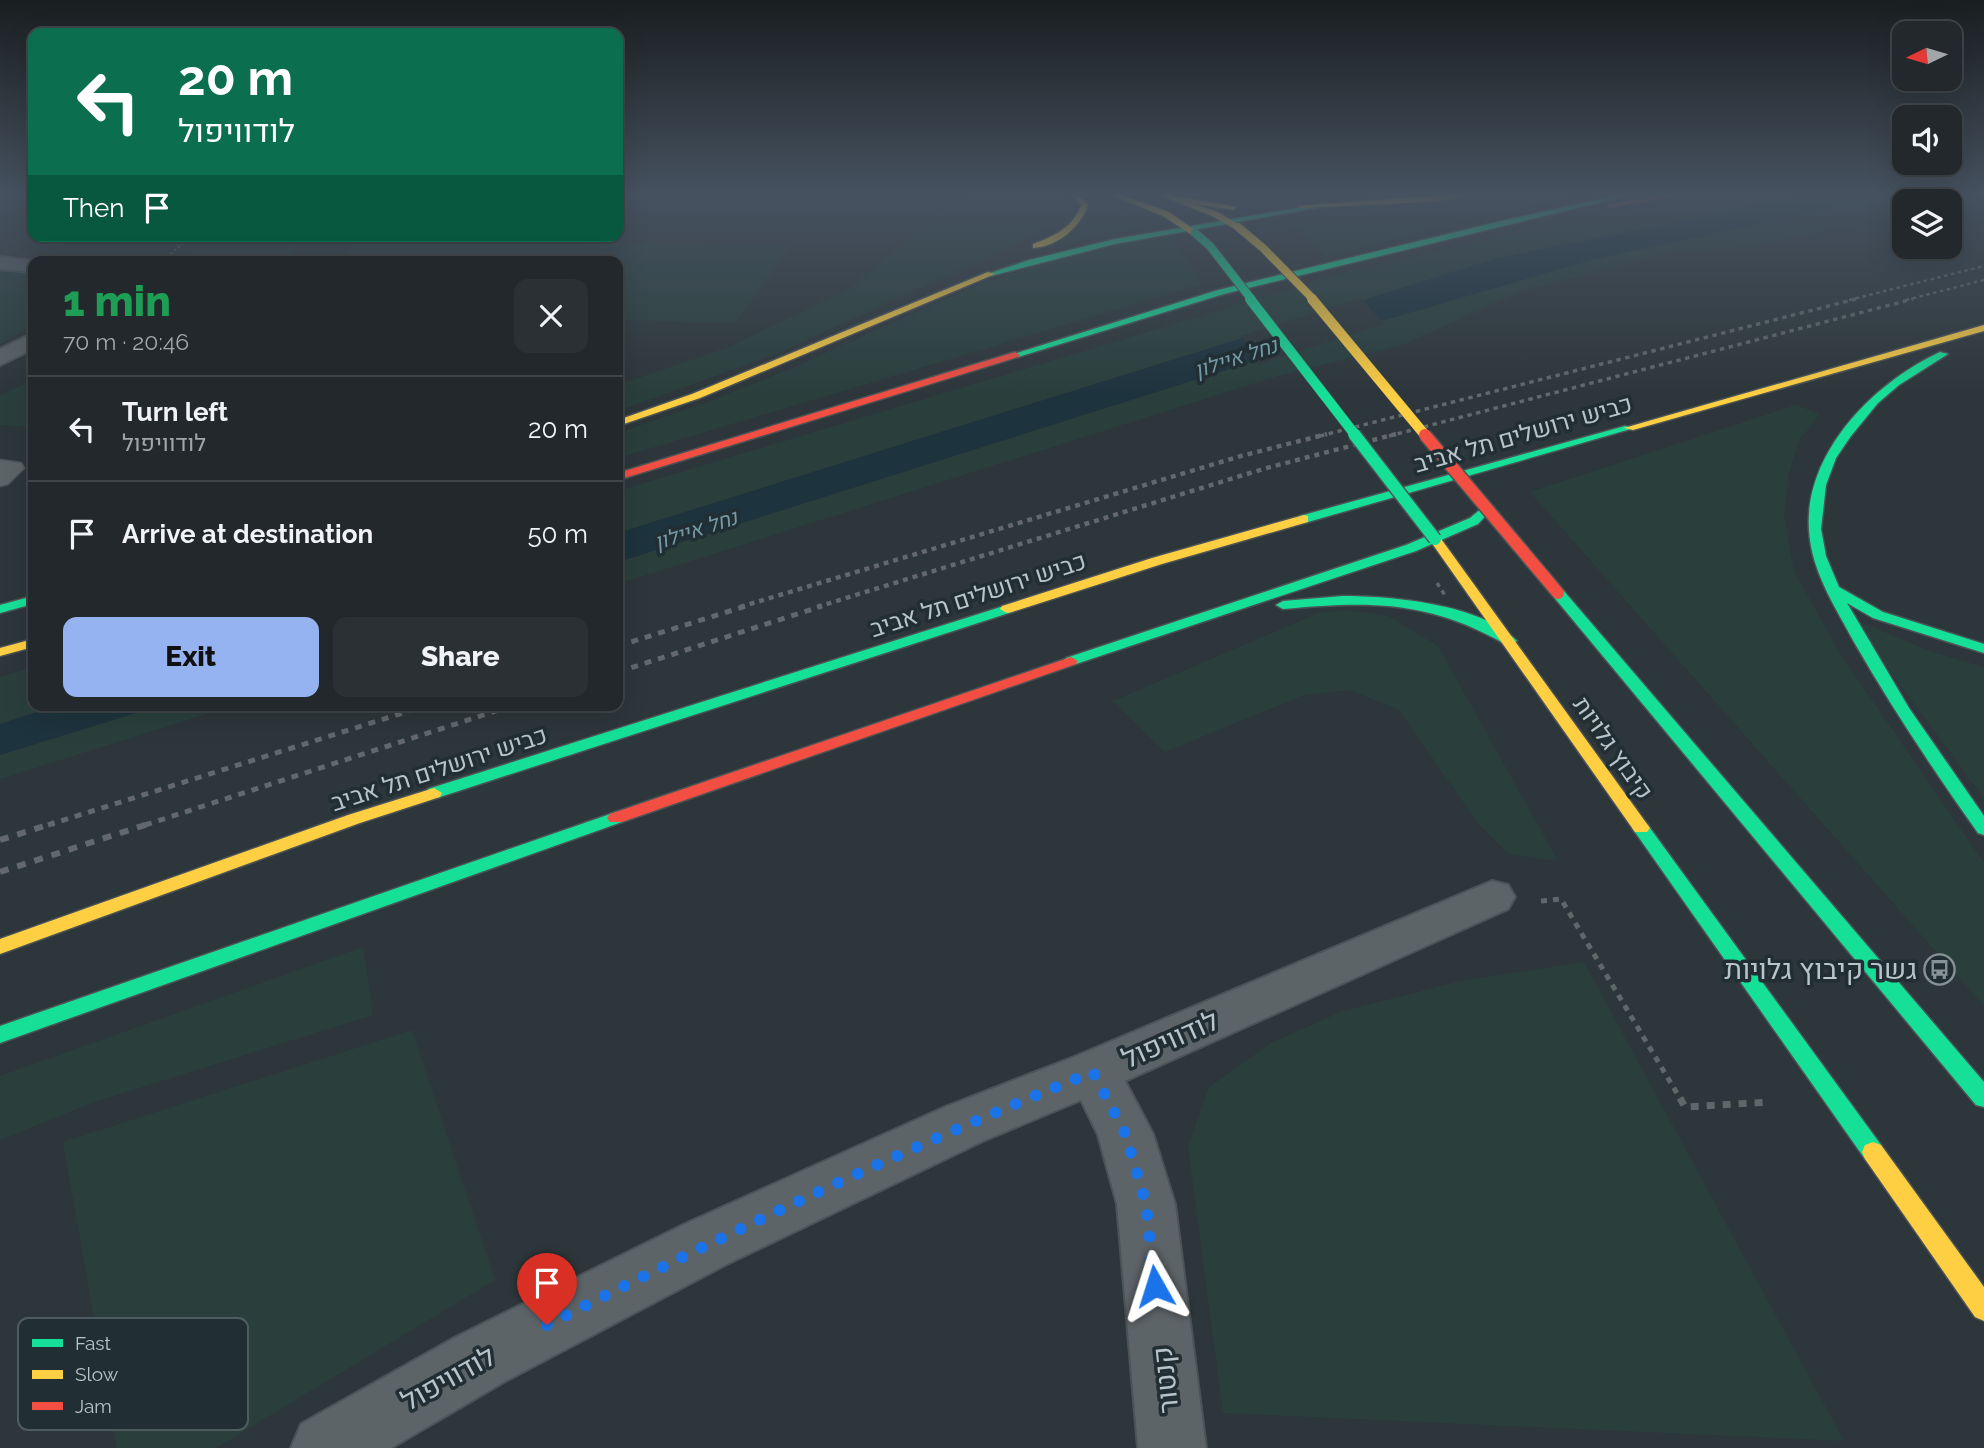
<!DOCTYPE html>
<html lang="en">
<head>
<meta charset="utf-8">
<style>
  body { margin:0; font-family:Raleway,Heebo,sans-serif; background:#2a3034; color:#f1f3f6; height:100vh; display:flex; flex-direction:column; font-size:26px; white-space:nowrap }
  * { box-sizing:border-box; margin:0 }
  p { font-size:23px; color:#a2a6a9 }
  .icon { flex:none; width:38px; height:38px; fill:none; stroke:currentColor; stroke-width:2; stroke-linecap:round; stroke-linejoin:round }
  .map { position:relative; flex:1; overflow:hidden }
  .panel { position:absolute; left:28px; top:256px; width:595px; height:455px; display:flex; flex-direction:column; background:#22282c; border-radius:14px; box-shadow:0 7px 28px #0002,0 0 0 2px #3f4448 }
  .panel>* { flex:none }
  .guide { position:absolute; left:28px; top:28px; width:595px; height:214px; border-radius:14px; box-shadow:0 7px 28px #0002,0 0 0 2px #3f4448; background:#0b6e4f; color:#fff; overflow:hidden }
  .needle { width:46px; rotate:265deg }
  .tools { position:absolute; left:1892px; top:21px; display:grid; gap:14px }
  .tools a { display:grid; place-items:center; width:70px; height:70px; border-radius:14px; background:#22282c; box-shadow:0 7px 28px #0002,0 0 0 2px #3f4448; font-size:35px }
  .pin { position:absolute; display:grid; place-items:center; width:60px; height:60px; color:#fff; margin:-72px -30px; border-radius:50% 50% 50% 0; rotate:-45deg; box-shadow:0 0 7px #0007 }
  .pin .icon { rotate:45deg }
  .me { position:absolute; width:77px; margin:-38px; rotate:354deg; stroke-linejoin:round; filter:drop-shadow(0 0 5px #0008) }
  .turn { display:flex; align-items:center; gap:24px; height:147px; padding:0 35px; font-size:32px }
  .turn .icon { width:91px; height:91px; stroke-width:2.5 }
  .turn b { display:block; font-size:49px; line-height:60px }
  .then { display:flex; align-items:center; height:66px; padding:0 35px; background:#0003; gap:14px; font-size:26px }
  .round { display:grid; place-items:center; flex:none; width:74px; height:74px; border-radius:14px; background:#2a3034 }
  .overview { display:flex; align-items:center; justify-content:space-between; height:119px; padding:0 35px }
  h1 { font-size:42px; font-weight:800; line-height:52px; color:#1e9e55 }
  .cta { display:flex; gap:14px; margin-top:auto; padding:14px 35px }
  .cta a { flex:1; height:80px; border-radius:14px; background:#95b2f1; color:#111; font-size:28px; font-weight:800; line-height:80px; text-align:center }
  .cta a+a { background:#2a3034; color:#f1f3f6 }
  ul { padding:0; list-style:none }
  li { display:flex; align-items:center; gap:21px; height:105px; padding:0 35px; border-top:2px solid #3f4448 }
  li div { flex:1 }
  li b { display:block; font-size:26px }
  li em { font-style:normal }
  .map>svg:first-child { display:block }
  .green { fill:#2a3f3c }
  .water { fill:#1d333d }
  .pier { fill:#2d363a }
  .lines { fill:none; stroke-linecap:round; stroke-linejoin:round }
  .lane-casing { stroke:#4b5356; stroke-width:3 }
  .street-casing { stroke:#4b5356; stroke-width:4 }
  .fast-casing { stroke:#4b5356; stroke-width:3 }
  .slow-casing { stroke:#4b5356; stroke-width:3 }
  .jam-casing { stroke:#4b5356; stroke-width:3 }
  .path-far2 { stroke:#5f6768; stroke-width:2; stroke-dasharray:2.5 2.5; stroke-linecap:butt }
  .path-far1 { stroke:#5f6768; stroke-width:5; stroke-dasharray:6 6; stroke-linecap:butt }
  .path { stroke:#5f6768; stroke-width:7; stroke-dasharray:8 8; stroke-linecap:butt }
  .lane { fill:#5d6468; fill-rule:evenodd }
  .street { fill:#5d6468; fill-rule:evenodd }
  .fast { fill:#16e098; fill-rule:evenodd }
  .slow { fill:#ffcf43; fill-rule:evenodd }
  .jam { fill:#f24e42; fill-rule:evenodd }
  .rail-far4 { stroke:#62686b; stroke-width:2.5; stroke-dasharray:3.5 3.5; stroke-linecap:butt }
  .rail-far3 { stroke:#62686b; stroke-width:3.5; stroke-dasharray:4.5 4.5; stroke-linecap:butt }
  .rail-far2 { stroke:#62686b; stroke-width:4.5; stroke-dasharray:5 5; stroke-linecap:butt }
  .rail-far1 { stroke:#62686b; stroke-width:5; stroke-dasharray:7 7; stroke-linecap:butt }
  .rail { stroke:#62686b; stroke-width:6; stroke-dasharray:9 9; stroke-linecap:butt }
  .fast-bridge-far2-casing { stroke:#4b5356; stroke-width:10; stroke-linecap:butt }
  .fast-bridge-far1-casing { stroke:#4b5356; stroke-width:11; stroke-linecap:butt }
  .fast-bridge-casing { stroke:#4b5356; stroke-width:15; stroke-linecap:butt }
  .slow-bridge-far1-casing { stroke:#4b5356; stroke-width:10; stroke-linecap:butt }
  .slow-bridge-casing { stroke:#4b5356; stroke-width:11; stroke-linecap:butt }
  .jam-bridge-casing { stroke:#4b5356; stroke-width:15; stroke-linecap:butt }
  .path-bridge { stroke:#5f6768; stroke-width:3.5; stroke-dasharray:4.5 4.5; stroke-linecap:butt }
  .fast-bridge-far2 { stroke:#16e098; stroke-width:8 }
  .fast-bridge-far1 { stroke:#16e098; stroke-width:10 }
  .fast-bridge { stroke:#16e098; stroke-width:12 }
  .slow-bridge-far1 { stroke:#ffcf43; stroke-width:8 }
  .slow-bridge { stroke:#ffcf43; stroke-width:10 }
  .jam-bridge { stroke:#f24e42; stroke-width:12 }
  .route { stroke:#1a73e8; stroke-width:12; stroke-dasharray:0 21.6 }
  .labels { text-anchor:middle; stroke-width:7; stroke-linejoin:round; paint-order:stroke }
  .far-water-label { font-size:21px; font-style:italic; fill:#7599a5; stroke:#212f34 }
  .street-label { font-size:24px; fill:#b8c4c9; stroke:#212f34 }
  .near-poi-label { font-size:28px; fill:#b8c4c9; stroke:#212f34; text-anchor:end }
  .near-street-label { font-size:28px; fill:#b8c4c9; stroke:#212f34 }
  .key { fill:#212f34; stroke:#4e5c61; stroke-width:2 }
  .key-label { font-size:19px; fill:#b8c4c9 }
</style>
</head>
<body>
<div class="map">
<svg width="1984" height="1448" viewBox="0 0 1984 1448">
  <rect width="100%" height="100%" fill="#2d363a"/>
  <!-- green -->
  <g class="green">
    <polygon points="970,193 1063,193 1070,203 1071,212 1064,222 779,353 618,411 618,385 729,347 850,288 931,221"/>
    <polygon points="1524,193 1600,193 1464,220 1326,258 1286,217"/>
    <polygon points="1711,193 1826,193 1498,258 618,533 618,491 1340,274 1543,227"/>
    <polygon points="1901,193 1984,193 1984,197 1950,204 1950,201 1904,201 1904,214 1755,246 1671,253 1525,290 1402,345 1271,378 618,584 618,562 1381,321 1591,260"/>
    <path d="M 1096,204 L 1110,205 L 1147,227 L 1064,244 L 1054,242 C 1075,231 1094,230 1096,204 Z"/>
    <polygon points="1168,234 1203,284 618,458 618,433 710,401 790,369 981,283 1077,253"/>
    <polygon points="373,236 790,246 736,323 618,320 618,261 333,261"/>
    <polygon points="298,247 281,261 180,261 196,249"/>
    <polygon points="0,267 33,271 33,325 0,344"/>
    <polygon points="21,385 33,385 33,427 0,425 0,396"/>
    <polygon points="1796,405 1820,414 1799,441 1788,476 1784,515 1794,571 1841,655 1984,863 1984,1006 1530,492"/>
    <polygon points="1346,610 1388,616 1438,646 1558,861 1509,854 1477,822 1399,710 1350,690 1304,695 1165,752 1113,701 1319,613"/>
    <polygon points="1861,622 1932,652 1984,667 1984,798 1875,651"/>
    <polygon points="33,667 33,705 60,705 0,724 0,677"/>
    <polygon points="161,705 235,705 0,779 0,755"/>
    <polygon points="363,947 373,1015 94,1102 0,1140 0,1076"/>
    <polygon points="1584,962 1844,1441 1223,1413 1188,1146 1209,1087 1271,1043 1343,1011 1460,981"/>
    <polygon points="412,1030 495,1280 216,1448 117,1448 63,1142"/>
  </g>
  <!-- water -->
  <g class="water">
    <polygon points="1826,193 1901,193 1591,260 1381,321 618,562 618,533 1498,258"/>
    <polygon points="60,705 161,705 0,755 0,724"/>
  </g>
  <!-- pier -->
  <polygon class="pier" points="1361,298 1384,324 1260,364 1241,336"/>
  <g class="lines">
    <defs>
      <polygon id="lane" points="0,460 21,463 24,468 8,484 0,486"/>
      <g id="street">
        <polygon points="0,257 36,261 33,261 33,272 0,269"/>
        <polygon points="33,333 33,349 0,365 0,349"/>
        <polygon points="1492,881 1508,885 1515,897 1508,909 1125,1081 1153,1134 1175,1204 1206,1448 1138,1448 1117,1204 1098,1135 1081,1100 983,1141 727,1264 502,1383 391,1448 291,1448 301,1424 456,1337 685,1224 945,1107 1074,1057"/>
      </g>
      <g id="fast">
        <polygon points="1629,193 1639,193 1224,294 1018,357 1010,355 1218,290 1505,220"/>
        <polygon points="1326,203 1328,206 1115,244 991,276 987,274 1029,260 1115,239"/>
        <path d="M 1940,352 L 1948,354 L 1899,385 L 1878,403 L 1851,436 L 1836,458 L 1826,485 L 1821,529 L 1826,556 L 1839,587 L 1883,612 L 1984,644 L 1984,653 L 1873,618 L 1847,603 L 1909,708 L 1984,816 L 1984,835 L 1978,833 C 1934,771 1892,708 1854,642 C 1837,610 1815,577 1810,540 C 1798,459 1871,384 1940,352 Z"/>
        <polygon points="1625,426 1634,428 1308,522 1304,523 1298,519 1300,516"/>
        <polygon points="1488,503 1494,507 1478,524 1416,551 1076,664 1071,665 1064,661 1066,658 1406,545 1470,518"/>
        <polygon points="1558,589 1563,590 1984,1082 1984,1107 1976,1105 1553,596 1551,593 1553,590"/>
        <polygon points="33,596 33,604 0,613 0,605"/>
        <path d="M 1343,596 C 1391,596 1482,604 1517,641 L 1510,645 L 1505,644 C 1428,600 1369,601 1283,609 L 1276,605 L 1283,601 Z"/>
        <polygon points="1007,605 1014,609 1012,612 440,797 434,798 426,793 428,789"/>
        <polygon points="616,812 622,814 625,818 622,822 0,1043 0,1026"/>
        <polygon points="1641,822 1647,824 1881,1145 1884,1152 1881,1159 1873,1162 1865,1159 1635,832 1632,828 1635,824"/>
      </g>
      <g id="slow">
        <path d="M 1070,193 L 1076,193 L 1088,205 C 1081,227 1057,247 1033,248 L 1033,244 C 1054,236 1073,228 1081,205 Z"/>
        <polygon points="1107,193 1115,193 1169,212 1199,233 1192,235 1163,216"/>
        <polygon points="1160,193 1236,207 1234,210 1194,204 1218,212 1242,227 1235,229 1212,216 1160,195"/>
        <polygon points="1471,193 1487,193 1427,202 1301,208 1297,206"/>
        <polygon points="988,272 995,274 700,398 618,426 618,420 692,394"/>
        <polygon points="1984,325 1984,331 1633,430 1624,428"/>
        <polygon points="1304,515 1308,516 1308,522 1162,564 1012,612 1007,613 1000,609 1002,606 1152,558"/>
        <polygon points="1435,535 1439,536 1647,824 1650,828 1647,832 1635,832 1429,539"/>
        <polygon points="33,639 33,647 0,656 0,648"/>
        <polygon points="434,788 442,793 440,797 360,823 0,954 0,939 348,815"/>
        <polygon points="1873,1142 1881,1145 1984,1287 1984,1321 1975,1317 1865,1159 1862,1152 1865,1145"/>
      </g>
      <g id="jam">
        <polygon points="1678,193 1691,193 1611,207 1608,205"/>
        <polygon points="1015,352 1020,355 1018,357 618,480 618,473"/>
        <polygon points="1071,657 1078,661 1076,664 622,822 610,822 607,818 610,814"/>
      </g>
    </defs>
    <!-- lane casing -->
    <use href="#lane" class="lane-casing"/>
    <!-- street casing -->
    <use href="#street" class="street-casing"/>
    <!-- fast casing -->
    <use href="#fast" class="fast-casing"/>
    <!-- slow casing -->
    <use href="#slow" class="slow-casing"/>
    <!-- jam casing -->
    <use href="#jam" class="jam-casing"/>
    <!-- path-far2 -->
    <g class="path-far2">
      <polyline points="154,240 236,236"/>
      <polyline points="163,261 191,236"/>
    </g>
    <!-- path-far1 -->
    <polyline class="path-far1" points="1541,901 1561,899 1681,1100"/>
    <!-- path -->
    <polyline class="path" points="1680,1098 1685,1107 1770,1102"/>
    <!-- lane -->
    <use href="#lane" class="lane"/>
    <!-- street -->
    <use href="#street" class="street"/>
    <!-- fast -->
    <use href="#fast" class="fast"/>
    <!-- slow -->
    <use href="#slow" class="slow"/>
    <!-- jam -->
    <use href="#jam" class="jam"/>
    <!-- rail-far4 -->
    <g class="rail-far4">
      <polyline points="1849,300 1984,266"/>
      <polyline points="1906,300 1984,280"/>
    </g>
    <!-- rail-far3 -->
    <g class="rail-far3">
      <polyline points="1320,436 1856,299"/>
      <polyline points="1389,436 1913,299"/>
    </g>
    <!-- rail-far2 -->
    <g class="rail-far2">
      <polyline points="740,607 1241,456 1327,434"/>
      <polyline points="817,607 1263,469 1396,434"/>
    </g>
    <!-- rail-far1 -->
    <g class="rail-far1">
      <polyline points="618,646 746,606"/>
      <polyline points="618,672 822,606"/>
      <polyline points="48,825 428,705"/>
      <polyline points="145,825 514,705"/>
    </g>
    <!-- rail -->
    <g class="rail">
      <polyline points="0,840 54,823"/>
      <polyline points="0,872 151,823"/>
    </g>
    <defs>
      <polyline id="fast-bridge-far2" points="1195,233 1210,246 1252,300"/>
      <polyline id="fast-bridge-far1" points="1250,299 1356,436"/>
      <polyline id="fast-bridge" points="1354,434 1435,539"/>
      <polyline id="slow-bridge-far1" points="1238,227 1263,248 1314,300"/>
      <polyline id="slow-bridge" points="1312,299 1425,435"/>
      <polyline id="jam-bridge" points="1425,435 1558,593"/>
    </defs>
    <!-- fast-bridge-far2 casing -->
    <use href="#fast-bridge-far2" class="fast-bridge-far2-casing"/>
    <!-- fast-bridge-far1 casing -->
    <use href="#fast-bridge-far1" class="fast-bridge-far1-casing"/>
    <!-- fast-bridge casing -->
    <use href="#fast-bridge" class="fast-bridge-casing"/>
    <!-- slow-bridge-far1 casing -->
    <use href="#slow-bridge-far1" class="slow-bridge-far1-casing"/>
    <!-- slow-bridge casing -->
    <use href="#slow-bridge" class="slow-bridge-casing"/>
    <!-- jam-bridge casing -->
    <use href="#jam-bridge" class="jam-bridge-casing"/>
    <!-- path-bridge -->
    <polyline class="path-bridge" points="1437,583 1446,597"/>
    <!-- fast-bridge-far2 -->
    <use href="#fast-bridge-far2" class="fast-bridge-far2"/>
    <!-- fast-bridge-far1 -->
    <use href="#fast-bridge-far1" class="fast-bridge-far1"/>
    <!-- fast-bridge -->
    <use href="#fast-bridge" class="fast-bridge"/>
    <!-- slow-bridge-far1 -->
    <use href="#slow-bridge-far1" class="slow-bridge-far1"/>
    <!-- slow-bridge -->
    <use href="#slow-bridge" class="slow-bridge"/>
    <!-- jam-bridge -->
    <use href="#jam-bridge" class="jam-bridge"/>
  </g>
  <!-- sky -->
  <linearGradient id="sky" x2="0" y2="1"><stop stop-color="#191e20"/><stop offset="0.49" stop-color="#465260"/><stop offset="1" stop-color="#465260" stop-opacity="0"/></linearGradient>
  <rect width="1984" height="395" fill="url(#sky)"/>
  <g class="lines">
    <!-- route -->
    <path class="route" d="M 547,1325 C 726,1234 907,1147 1093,1072 L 1125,1133 L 1146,1204 L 1155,1286"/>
  </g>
  <!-- icons -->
  <defs>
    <symbol id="bus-ring" viewBox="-11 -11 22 22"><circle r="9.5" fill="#212f34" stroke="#879297" stroke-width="1.5"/><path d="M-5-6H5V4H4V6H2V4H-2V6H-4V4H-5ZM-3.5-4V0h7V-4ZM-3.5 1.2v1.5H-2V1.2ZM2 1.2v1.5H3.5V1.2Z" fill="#879297"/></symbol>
  </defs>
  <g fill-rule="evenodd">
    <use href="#bus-ring" x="1922" y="952" width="35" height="35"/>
  </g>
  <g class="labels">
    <!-- far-water labels -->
    <g class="far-water-label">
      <text transform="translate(1236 358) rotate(-18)" y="7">נחל איילון</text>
      <text transform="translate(696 530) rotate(-18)" y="7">נחל איילון</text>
    </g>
    <!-- street labels -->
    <g class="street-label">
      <text transform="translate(1523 434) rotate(-16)" y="8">כביש ירושלים תל אביב</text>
      <text transform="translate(978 595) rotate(-18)" y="8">כביש ירושלים תל אביב</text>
      <text transform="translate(1613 748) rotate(55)" y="8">קיבוץ גלויות</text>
      <text transform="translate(439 769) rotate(-18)" y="8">כביש ירושלים תל אביב</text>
    </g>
    <!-- near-poi labels -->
    <g class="near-poi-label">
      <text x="1917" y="979">גשר קיבוץ גלויות</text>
    </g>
    <!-- near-street labels -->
    <g class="near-street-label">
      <text transform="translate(1170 1039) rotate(-24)" y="10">לודוויפול</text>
      <text transform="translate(448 1378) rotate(-29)" y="10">לודוויפול</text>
      <text transform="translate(1165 1380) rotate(-96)" y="10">קנטור</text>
    </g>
  </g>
  <!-- legend -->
  <rect x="18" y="1318" width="230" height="112" rx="10" class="key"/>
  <rect x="32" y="1339" width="31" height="8" fill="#16e098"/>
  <rect x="32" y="1370" width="31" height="9" fill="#ffcf43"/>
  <rect x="32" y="1402" width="31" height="8" fill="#f24e42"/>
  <g class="key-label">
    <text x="75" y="1350">Fast</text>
    <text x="75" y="1381">Slow</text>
    <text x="75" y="1413">Jam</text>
  </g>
</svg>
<div class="tools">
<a><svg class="needle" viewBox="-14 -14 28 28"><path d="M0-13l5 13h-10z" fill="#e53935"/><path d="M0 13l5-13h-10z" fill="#a2a6a9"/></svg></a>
<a><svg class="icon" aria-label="sound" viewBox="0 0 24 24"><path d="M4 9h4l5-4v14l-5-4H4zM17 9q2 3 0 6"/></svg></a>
<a><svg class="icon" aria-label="layers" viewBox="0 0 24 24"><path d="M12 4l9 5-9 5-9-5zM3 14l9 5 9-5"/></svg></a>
</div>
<div class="pin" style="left:547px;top:1325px;background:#d93025"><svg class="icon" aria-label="arrive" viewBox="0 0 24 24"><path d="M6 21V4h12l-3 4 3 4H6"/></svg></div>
<svg class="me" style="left:1155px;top:1286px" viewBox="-20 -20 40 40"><path d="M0-17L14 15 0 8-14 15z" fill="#1a73e8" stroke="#fff" stroke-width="4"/></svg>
<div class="guide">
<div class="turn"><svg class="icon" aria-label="left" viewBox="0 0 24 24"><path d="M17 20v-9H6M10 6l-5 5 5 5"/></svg><div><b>20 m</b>לודוויפול</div></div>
<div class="then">Then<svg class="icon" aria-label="arrive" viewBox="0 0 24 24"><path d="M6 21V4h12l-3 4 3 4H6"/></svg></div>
</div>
<section class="panel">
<div class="overview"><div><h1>1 min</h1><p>70 m · 20:46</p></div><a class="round"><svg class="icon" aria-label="close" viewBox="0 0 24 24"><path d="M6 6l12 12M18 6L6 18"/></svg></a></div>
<ul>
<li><svg class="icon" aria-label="left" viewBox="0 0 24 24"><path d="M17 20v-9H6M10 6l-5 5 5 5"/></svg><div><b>Turn left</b><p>לודוויפול</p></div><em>20 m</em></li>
<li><svg class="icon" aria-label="arrive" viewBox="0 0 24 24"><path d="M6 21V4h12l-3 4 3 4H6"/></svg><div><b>Arrive at destination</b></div><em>50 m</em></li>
</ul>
<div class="cta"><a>Exit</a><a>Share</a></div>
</section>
</div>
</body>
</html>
